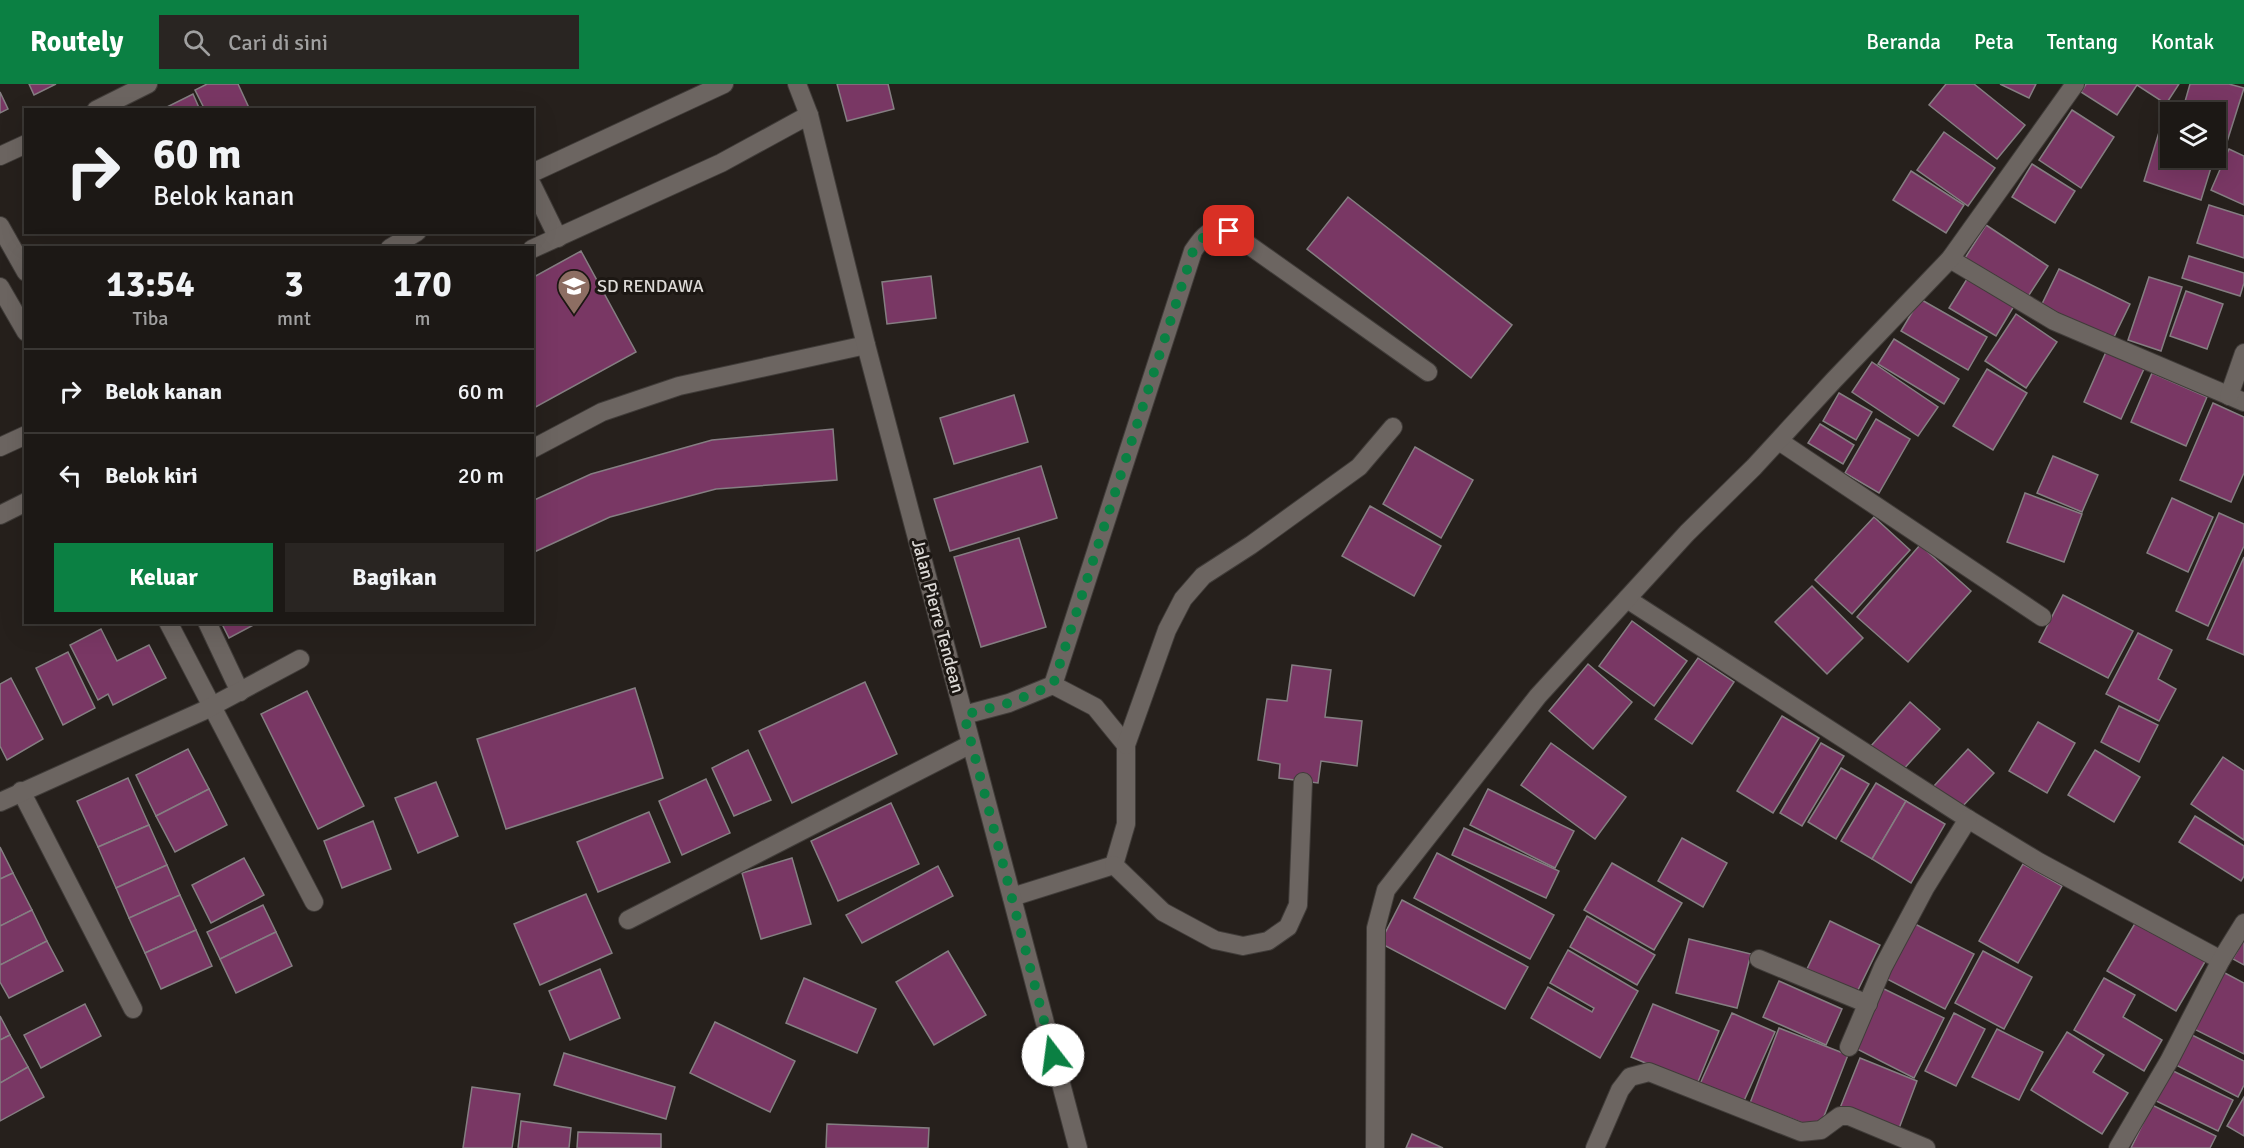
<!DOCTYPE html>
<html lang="id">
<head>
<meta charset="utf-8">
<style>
  body { margin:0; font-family:Signika,sans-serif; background:#292522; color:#f1f3f6; height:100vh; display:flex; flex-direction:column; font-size:22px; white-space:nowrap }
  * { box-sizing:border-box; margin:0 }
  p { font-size:20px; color:#a0a0a0 }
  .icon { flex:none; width:33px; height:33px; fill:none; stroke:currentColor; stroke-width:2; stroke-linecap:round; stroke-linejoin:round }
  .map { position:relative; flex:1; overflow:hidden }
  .sheet { position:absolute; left:24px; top:162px; width:510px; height:378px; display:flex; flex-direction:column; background:#1c1815; border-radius:0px; box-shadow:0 6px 24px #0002,0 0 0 2px #3a3734 }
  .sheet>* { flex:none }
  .hud { position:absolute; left:24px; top:24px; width:510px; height:126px; border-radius:0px; box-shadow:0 6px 24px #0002,0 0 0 2px #3a3734; background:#1c1815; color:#f1f3f6; overflow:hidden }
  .controls { position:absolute; left:2160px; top:18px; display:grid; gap:12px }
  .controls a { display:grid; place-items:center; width:66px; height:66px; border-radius:0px; background:#1c1815; box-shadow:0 6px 24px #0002,0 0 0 2px #3a3734; font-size:30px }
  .pin { position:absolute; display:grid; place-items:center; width:51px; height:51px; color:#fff; margin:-26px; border-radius:12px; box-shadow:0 3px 9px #0006 }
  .me { position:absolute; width:66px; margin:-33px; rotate:345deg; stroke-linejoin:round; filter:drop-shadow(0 0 4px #0008) }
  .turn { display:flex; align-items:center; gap:21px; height:126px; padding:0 30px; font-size:27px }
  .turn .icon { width:78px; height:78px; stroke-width:2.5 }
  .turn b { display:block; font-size:42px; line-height:51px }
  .eta { display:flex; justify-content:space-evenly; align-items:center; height:102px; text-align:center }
  .eta b { font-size:36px; font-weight:700; line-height:42px }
  .action { display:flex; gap:12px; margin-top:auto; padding:12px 30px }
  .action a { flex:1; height:69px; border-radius:0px; background:#0b8043; color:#fff; font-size:24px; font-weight:700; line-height:69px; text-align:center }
  .action a+a { background:#292522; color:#f1f3f6 }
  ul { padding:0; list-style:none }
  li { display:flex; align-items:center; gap:18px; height:84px; padding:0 30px; border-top:2px solid #3a3734 }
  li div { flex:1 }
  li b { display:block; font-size:22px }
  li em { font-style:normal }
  header { display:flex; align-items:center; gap:36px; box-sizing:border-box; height:84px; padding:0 30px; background:#0b8043; color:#fff }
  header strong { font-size:28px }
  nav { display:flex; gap:33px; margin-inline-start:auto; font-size:21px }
  .search { width:420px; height:54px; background:#292522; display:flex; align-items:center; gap:15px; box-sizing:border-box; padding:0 21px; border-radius:0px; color:#a0a0a0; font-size:22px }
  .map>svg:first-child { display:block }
  .building { fill:#793764; stroke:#857e82; stroke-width:1.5 }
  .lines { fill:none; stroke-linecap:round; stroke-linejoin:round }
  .service-casing { stroke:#403c39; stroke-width:20 }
  .minor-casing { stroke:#403c39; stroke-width:20 }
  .tertiary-casing { stroke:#403c39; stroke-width:20 }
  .service { stroke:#6c6561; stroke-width:18 }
  .minor { stroke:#6c6561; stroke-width:18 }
  .tertiary { stroke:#6c6561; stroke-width:18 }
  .route { stroke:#0b8043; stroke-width:10; stroke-dasharray:0 18 }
  .labels { text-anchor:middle; stroke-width:6; stroke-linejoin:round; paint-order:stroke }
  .poi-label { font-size:18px; fill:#dcd9d6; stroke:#1c1713; text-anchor:start }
  .street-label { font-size:18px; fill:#dcd9d6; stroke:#1c1713 }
</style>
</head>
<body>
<header>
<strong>Routely</strong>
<div class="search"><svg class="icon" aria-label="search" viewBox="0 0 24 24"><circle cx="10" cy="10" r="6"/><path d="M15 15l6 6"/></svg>Cari di sini</div>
<nav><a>Beranda</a><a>Peta</a><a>Tentang</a><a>Kontak</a></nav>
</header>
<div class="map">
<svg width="2244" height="1064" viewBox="0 0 2244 1064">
  <rect width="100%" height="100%" fill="#26201c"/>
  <!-- building -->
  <g class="building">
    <polygon points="29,0 56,0 34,11"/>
    <polygon points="207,0 238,0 250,26 205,26 195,6"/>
    <polygon points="837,0 888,0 894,25 847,37"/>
    <polygon points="1946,0 1974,0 2025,41 1997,75 1929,21"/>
    <polygon points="2000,0 2036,0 2029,14"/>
    <polygon points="2086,0 2179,0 2166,20 2137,1 2117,31 2081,8"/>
    <polygon points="2190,0 2229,0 2244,4 2226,61 2216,58 2216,28 2182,28"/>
    <polygon points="0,8 8,25 0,29"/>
    <polygon points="193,10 200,26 161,26"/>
    <polygon points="2072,26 2114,53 2081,104 2039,76"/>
    <polygon points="2160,45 2170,48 2170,74 2214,74 2201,116 2144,97"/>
    <polygon points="1944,48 1995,84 1968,122 1917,86"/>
    <polygon points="2229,65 2244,72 2244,121 2211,106"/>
    <polygon points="2032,80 2075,107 2055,139 2012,113"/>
    <polygon points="1911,87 1964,121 1946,149 1893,116"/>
    <polygon points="1348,113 1512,241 1471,294 1307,165"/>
    <polygon points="2209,121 2244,132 2244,174 2197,159"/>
    <polygon points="1986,141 2048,182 2027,214 1965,174"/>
    <polygon points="581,167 636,268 532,325 532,194"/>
    <polygon points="2189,172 2244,189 2244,199 2240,212 2182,194"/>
    <polygon points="2059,185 2130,220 2112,257 2041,222"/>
    <polygon points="931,192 936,234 887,240 882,198"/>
    <polygon points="2149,193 2182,203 2161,267 2128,256"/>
    <polygon points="1967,195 2014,222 1996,252 1949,224"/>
    <polygon points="2186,207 2223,220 2207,265 2170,252"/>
    <polygon points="1920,215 1987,253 1968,286 1901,247"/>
    <polygon points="2016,230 2057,258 2026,304 1985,277"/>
    <polygon points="1894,255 1959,295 1944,320 1878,280"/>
    <polygon points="2106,268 2144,285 2121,335 2084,318"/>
    <polygon points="1872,278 1938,323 1918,352 1852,308"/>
    <polygon points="1987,285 2027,309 1993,366 1953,342"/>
    <polygon points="2152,289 2207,313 2186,362 2131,338"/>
    <polygon points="1839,309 1872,328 1856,356 1823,337"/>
    <polygon points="1014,311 1028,358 954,380 940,334"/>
    <polygon points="2213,319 2244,333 2244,389 2231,418 2180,396"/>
    <polygon points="1876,335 1910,355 1879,409 1845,389"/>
    <polygon points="1820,340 1854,361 1843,380 1808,359"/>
    <polygon points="833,345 837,396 716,405 610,433 532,469 532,417 591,390 712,356"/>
    <polygon points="1415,363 1473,396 1441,454 1383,420"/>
    <polygon points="2053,372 2098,391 2082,428 2037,409"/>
    <polygon points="1041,382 1057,434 950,467 934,415"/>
    <polygon points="2025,409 2082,430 2064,478 2007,458"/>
    <polygon points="2172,414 2213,433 2188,488 2147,469"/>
    <polygon points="1370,422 1441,462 1414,512 1342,472"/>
    <polygon points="2219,429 2244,440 2244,462 2208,542 2176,527"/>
    <polygon points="1874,433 1910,466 1852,530 1815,496"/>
    <polygon points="1019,454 1046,543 981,563 954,473"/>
    <polygon points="1920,461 1971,507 1908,578 1857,533"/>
    <polygon points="2244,473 2244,571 2207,555"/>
    <polygon points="1812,502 1863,554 1827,590 1775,538"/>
    <polygon points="2063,511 2133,547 2108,594 2039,558"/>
    <polygon points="1632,537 1687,577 1654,622 1599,582"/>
    <polygon points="221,538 259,538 229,554"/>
    <polygon points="101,545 117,577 149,561 166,594 113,621 108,610 98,616 70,561"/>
    <polygon points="2138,549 2172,566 2158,595 2176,605 2159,637 2106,610"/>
    <polygon points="68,568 95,624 63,641 36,584"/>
    <polygon points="1698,574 1734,598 1692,660 1655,635"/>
    <polygon points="1588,580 1632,618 1593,665 1549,627"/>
    <polygon points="1292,581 1331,586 1325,633 1362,637 1357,682 1321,677 1318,699 1279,694 1280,680 1258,676 1267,615 1287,617"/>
    <polygon points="11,594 43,655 7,676 0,662 0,600"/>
    <polygon points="865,598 897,670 792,719 759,647"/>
    <polygon points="635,604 663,694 506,745 477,655"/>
    <polygon points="307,607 364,722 318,745 261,630"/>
    <polygon points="1910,618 1940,645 1901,688 1871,662"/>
    <polygon points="2119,622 2158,641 2139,678 2101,658"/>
    <polygon points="1782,632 1819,654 1773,729 1737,707"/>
    <polygon points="2038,638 2075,659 2047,709 2009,687"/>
    <polygon points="1551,659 1626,713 1595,755 1521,701"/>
    <polygon points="1821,659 1844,672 1802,742 1780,729"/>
    <polygon points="188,665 209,705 156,732 136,691"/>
    <polygon points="1968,665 1994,689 1960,725 1934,702"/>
    <polygon points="748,666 771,716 734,732 712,684"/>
    <polygon points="2095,666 2140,693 2114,738 2068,711"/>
    <polygon points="2223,673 2244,687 2244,756 2191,720"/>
    <polygon points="1841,684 1869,700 1836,755 1808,738"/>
    <polygon points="128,694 149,741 98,763 77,717"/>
    <polygon points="706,695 730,749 682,771 659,717"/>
    <polygon points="436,698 458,752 418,769 395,714"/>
    <polygon points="1876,699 1906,717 1872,775 1841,757"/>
    <polygon points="209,705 227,741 175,768 156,732"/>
    <polygon points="1488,705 1574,747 1555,784 1470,741"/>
    <polygon points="1906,717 1945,740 1911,799 1872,775"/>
    <polygon points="891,719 919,780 838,817 811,757"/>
    <polygon points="649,728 670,778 598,808 577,758"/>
    <polygon points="2195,732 2244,762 2244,792 2241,797 2179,758"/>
    <polygon points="373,737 391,785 342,804 324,757"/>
    <polygon points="149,741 167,781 116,804 98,763"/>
    <polygon points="1464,744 1559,787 1546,814 1452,771"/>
    <polygon points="1682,754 1727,779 1703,823 1658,797"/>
    <polygon points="0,763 13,789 0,795"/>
    <polygon points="1437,769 1554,831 1530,875 1414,814"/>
    <polygon points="244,774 264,811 211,839 192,801"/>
    <polygon points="792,774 811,840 761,855 742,789"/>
    <polygon points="1612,779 1682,819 1654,866 1584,826"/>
    <polygon points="2023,780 2062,802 2018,879 1979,857"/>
    <polygon points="167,781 180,811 129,834 116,804"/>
    <polygon points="938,782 953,812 862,859 846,831"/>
    <polygon points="13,789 32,826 0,842 0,795"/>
    <polygon points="586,810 612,869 540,901 514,840"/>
    <polygon points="180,811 196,846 145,869 129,834"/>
    <polygon points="1402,816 1528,883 1505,925 1380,859"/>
    <polygon points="263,821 276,848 220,875 207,848"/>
    <polygon points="32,826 47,857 0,881 0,842"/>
    <polygon points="1587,832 1655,871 1637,901 1570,863"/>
    <polygon points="2137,836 2206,876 2176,927 2107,887"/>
    <polygon points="1830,837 1880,861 1856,910 1807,885"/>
    <polygon points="1913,839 1974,870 1945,925 1885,894"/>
    <polygon points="196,846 212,882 161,905 145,869"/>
    <polygon points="276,848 292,882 236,909 220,875"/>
    <polygon points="1689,855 1751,870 1737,924 1676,909"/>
    <polygon points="2244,855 2244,881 2233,875"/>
    <polygon points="47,857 63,887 9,914 0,898 0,881"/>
    <polygon points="1568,866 1638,907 1600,974 1531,934 1548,903 1592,928 1594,924 1550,899"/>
    <polygon points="948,867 986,931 934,961 896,898"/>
    <polygon points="1983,867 2032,893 2004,945 1955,919"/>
    <polygon points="600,885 620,934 570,956 549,907"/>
    <polygon points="2223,888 2244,899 2244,970 2194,945"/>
    <polygon points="804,894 876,925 857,969 786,939"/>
    <polygon points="2104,894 2135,911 2123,933 2162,956 2144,987 2074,946"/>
    <polygon points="1779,897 1842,925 1826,961 1763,933"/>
    <polygon points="1882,904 1944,934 1914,994 1853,963"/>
    <polygon points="85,920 101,952 41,984 24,951"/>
    <polygon points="1653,920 1719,947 1697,1000 1631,973"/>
    <polygon points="1732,929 1775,948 1743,1019 1700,1000"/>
    <polygon points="1954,929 1985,945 1956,1002 1925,987"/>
    <polygon points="0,932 10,951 0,956"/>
    <polygon points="715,938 795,977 770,1028 690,989"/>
    <polygon points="1779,944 1848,971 1819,1045 1750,1019"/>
    <polygon points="1997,945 2043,968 2019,1016 1972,993"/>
    <polygon points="2067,948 2104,971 2093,988 2128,1009 2102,1050 2031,1006"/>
    <polygon points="2190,950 2244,977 2244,1001 2238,1013 2174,980"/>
    <polygon points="10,951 28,983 0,999 0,956"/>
    <polygon points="564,969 675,1003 666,1035 554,1001"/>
    <polygon points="1860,974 1917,997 1898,1047 1840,1024"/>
    <polygon points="28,983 44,1013 0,1037 0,999"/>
    <polygon points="2167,984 2233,1016 2218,1047 2152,1015"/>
    <polygon points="472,1003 520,1010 512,1064 463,1064"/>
    <polygon points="2244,1013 2244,1052 2227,1042"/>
    <polygon points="2152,1021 2216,1052 2210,1064 2131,1064"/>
    <polygon points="521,1037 571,1044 569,1064 518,1064"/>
    <polygon points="827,1040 929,1044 928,1064 826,1064"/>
    <polygon points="578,1048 661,1050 661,1064 577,1064"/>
    <polygon points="1412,1050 1443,1064 1406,1064"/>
  </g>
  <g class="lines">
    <defs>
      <g id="service">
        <polyline points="532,365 602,328 679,302 866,261"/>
        <path d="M 1053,601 L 1193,167 C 1203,152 1209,143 1229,147 L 1428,288"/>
        <polyline points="964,631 1009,619 1053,601 1095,623 1126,661 1126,740 1114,781 1012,813"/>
        <polyline points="1126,661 1167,546 1183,515 1203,492 1251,461 1359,383 1393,343"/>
        <polyline points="1114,781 1163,828 1215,856 1243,862 1268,857 1288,843 1298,821 1303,698"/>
      </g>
      <g id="minor">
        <polyline points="96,26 148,0"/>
        <polyline points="0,72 26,60"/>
        <polyline points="532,89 724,0"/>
        <polyline points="532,101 558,154"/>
        <polyline points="0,142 26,188"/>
        <polyline points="390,164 417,148"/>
        <polyline points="532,165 721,79 809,31"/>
        <polyline points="1950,175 2054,237 2244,318"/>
        <polyline points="0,203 26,248"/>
        <polyline points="2229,312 2244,269"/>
        <polyline points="1779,357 2042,533"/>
        <polyline points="0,363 26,351"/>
        <polyline points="0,431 26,418"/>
        <polyline points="1627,515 1968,735 2039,778 2221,876"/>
        <polyline points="168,538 314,818"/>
        <polyline points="207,538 240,608"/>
        <polyline points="21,707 133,925"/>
        <polyline points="0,718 203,627 300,575"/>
        <polyline points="628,836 971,660"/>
        <polyline points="1759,875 1868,920"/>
        <polyline points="1849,963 1883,883 1925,804 1968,735"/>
        <polyline points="1375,1064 1376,844 1386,806 1538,612 1687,449 1754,383 1834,296 1950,175 2075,0"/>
        <polyline points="1595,1064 1620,1006 1630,993 1649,988 1801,1048 1821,1046 1840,1032 1849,1032 1926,1064"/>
        <polyline points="2118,1064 2169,977 2221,876 2244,839"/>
      </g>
      <polyline id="tertiary" points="797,0 809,31 866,261 1078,1064"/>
    </defs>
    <!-- service casing -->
    <use href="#service" class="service-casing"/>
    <!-- minor casing -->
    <use href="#minor" class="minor-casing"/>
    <!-- tertiary casing -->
    <use href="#tertiary" class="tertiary-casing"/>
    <!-- service -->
    <use href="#service" class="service"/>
    <!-- minor -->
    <use href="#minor" class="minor"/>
    <!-- tertiary -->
    <use href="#tertiary" class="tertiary"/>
  </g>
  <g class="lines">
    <!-- route -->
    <path class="route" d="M 1053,971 L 964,631 L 1009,619 L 1053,601 L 1193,167 C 1203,152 1210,143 1229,147"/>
  </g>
  <!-- icons -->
  <defs>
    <symbol id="school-pin" viewBox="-11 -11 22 30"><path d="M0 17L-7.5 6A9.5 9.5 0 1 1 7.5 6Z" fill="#8d6e63" stroke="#1c1713"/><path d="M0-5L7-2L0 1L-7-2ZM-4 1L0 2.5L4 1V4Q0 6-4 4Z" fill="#fff"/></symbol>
  </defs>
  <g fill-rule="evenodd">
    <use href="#school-pin" x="555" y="183" width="38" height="52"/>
  </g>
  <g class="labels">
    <!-- poi labels -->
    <g class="poi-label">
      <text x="597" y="208">SD RENDAWA</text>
    </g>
    <!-- street labels -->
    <g class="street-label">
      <text transform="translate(938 532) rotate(75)" y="6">Jalan Pierre Tendean</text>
    </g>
  </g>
</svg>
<div class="controls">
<a><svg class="icon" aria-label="layers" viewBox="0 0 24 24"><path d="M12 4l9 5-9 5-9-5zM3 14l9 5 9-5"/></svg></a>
</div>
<div class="pin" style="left:1229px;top:147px;background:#d93025"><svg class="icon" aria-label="arrive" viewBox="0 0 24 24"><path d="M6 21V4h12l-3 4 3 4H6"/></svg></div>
<svg class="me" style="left:1053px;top:971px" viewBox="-20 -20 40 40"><circle r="19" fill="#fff"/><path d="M0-13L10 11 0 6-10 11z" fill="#0b8043"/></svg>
<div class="hud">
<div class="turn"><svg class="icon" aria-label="right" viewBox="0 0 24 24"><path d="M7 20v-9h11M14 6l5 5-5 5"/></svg><div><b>60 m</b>Belok kanan</div></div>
</div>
<section class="sheet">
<div class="eta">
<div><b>13:54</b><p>Tiba</p></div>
<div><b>3</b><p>mnt</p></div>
<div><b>170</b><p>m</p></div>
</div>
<ul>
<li><svg class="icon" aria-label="right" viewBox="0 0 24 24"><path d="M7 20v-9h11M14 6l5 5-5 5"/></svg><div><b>Belok kanan</b></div><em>60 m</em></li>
<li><svg class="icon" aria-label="left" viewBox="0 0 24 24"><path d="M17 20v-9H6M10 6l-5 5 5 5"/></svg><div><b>Belok kiri</b></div><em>20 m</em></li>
</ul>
<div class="action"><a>Keluar</a><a>Bagikan</a></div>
</section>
</div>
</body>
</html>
